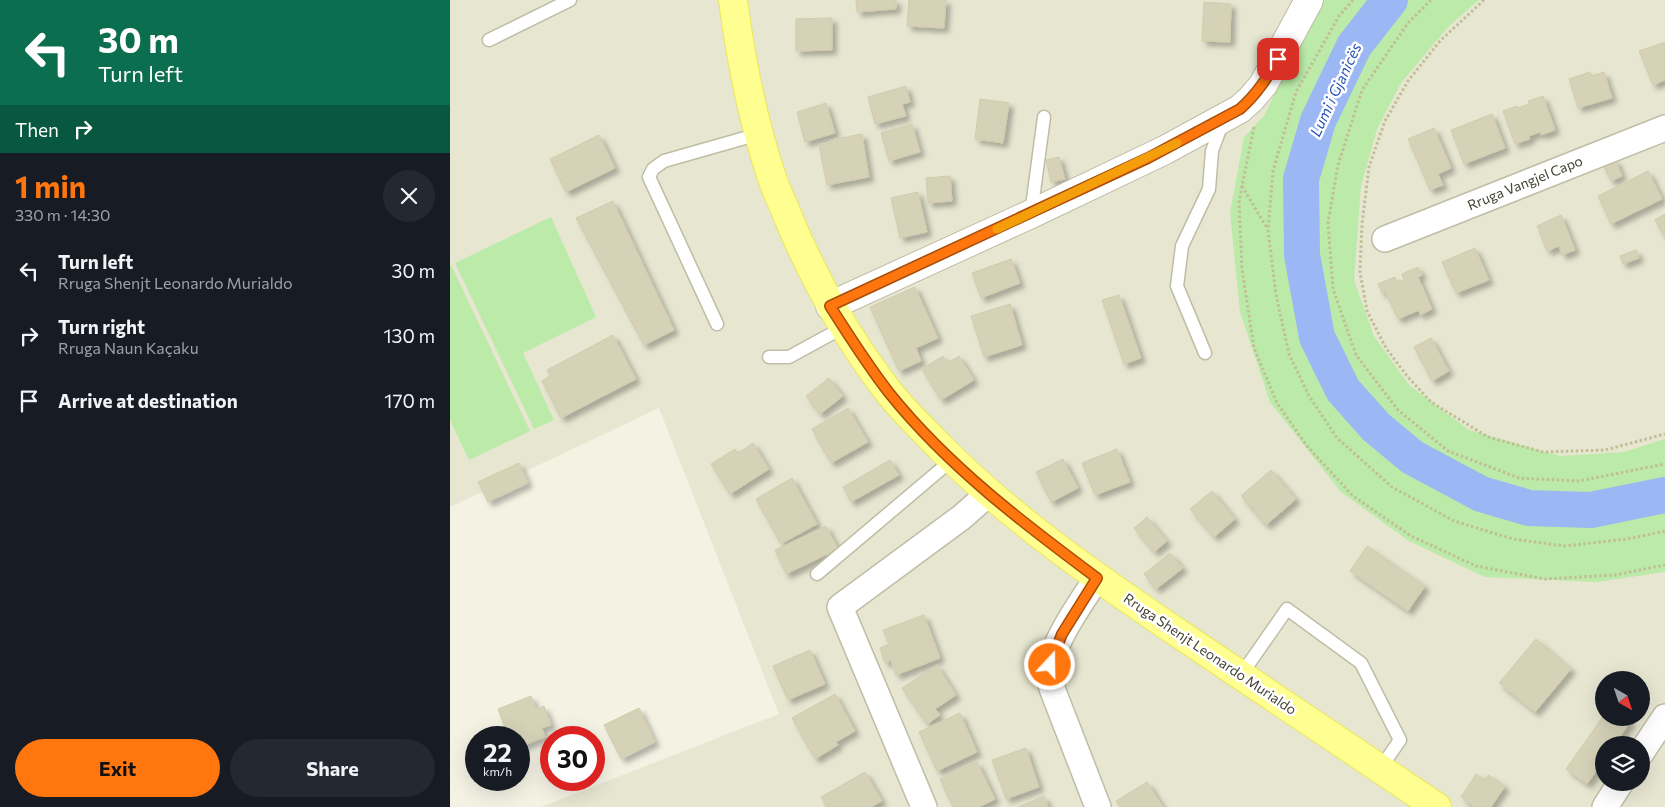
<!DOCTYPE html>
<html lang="en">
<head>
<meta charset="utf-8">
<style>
  body { margin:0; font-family:Commissioner,sans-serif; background:#242831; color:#f1f3f6; height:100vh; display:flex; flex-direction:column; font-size:19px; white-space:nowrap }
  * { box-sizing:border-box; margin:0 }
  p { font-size:16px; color:#9ea1a6 }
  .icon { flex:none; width:28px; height:28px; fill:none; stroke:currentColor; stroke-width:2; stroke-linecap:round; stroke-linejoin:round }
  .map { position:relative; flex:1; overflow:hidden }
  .panel { display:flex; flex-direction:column; background:#171b24; width:450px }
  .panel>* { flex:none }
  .hud { background:#0b6e4f; color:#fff; overflow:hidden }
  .needle { width:32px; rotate:141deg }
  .buttons { position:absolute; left:1145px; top:671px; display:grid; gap:10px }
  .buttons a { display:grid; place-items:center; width:55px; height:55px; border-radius:50%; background:#171b24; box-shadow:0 5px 20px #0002; font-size:25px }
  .speed { position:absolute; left:15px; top:726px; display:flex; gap:10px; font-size:25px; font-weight:700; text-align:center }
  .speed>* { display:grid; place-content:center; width:65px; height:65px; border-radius:50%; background:#171b24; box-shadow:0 5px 20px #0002; line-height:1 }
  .speed small { font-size:12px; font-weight:400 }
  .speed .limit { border:8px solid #d22; background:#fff; color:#111 }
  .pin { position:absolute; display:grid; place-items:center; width:42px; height:42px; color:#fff; margin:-21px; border-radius:10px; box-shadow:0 2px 8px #0006 }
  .me { position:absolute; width:55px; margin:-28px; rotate:21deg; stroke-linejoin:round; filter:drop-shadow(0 0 4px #0008) }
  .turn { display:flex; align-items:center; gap:18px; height:105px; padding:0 15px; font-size:22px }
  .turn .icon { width:65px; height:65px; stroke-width:2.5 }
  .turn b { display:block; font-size:35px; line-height:42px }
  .then { display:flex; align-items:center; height:48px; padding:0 15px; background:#0003; gap:10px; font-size:19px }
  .round { display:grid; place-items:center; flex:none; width:52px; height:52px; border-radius:26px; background:#242831 }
  .head { display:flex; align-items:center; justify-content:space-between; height:85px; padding:0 15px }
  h1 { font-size:30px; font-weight:700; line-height:38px; color:#ff750e }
  .cta { display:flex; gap:10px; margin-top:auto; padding:10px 15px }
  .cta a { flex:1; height:58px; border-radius:30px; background:#ff750e; color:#111; font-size:20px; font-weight:700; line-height:58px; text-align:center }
  .cta a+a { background:#242831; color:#f1f3f6 }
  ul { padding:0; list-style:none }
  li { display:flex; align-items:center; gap:15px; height:65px; padding:0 15px }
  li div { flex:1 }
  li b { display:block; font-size:19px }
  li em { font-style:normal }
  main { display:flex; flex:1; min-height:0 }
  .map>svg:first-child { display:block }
  .residential { fill:#e7e6d1; fill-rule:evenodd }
  .green { fill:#bbeaa9 }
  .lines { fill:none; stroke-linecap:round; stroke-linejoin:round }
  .river { stroke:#9bb7f4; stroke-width:36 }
  .building { fill:#d5d2b8; stroke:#d0ccab; filter:url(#shadow) }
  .service-casing { stroke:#bfbda5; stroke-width:15 }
  .minor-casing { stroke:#bfbda5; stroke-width:28 }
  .tertiary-casing { stroke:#bfbda5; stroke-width:30 }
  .primary-casing { stroke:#eae759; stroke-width:30 }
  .path { stroke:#c1be96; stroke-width:3; stroke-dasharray:2.5 2.5; stroke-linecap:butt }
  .service { stroke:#fff; stroke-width:12 }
  .minor { stroke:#fff; stroke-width:25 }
  .tertiary { stroke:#fff; stroke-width:28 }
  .primary { stroke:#fffe90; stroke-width:28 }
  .route-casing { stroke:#a64c09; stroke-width:12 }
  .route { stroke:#ff750e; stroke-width:9 }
  .slow { stroke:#f59e0b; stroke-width:9 }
  .labels { text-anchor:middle; stroke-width:5; stroke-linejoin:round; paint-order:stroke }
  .street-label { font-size:14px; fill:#454333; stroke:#fff }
  .water-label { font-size:15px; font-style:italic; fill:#2652b6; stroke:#fff }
</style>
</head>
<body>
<main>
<section class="panel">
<div class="hud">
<div class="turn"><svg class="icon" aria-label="left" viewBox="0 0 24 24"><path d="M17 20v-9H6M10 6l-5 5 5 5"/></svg><div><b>30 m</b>Turn left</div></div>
<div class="then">Then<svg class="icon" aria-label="right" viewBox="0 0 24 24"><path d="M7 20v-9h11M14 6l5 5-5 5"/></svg></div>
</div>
<div class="head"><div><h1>1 min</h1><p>330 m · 14:30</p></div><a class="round"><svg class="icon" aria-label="close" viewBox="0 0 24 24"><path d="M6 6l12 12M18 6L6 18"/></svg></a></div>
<ul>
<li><svg class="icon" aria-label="left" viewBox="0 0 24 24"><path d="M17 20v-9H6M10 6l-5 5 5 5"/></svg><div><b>Turn left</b><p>Rruga Shenjt Leonardo Murialdo</p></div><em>30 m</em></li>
<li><svg class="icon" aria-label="right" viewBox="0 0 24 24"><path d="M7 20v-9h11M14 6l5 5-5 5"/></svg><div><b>Turn right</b><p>Rruga Naun Kaçaku</p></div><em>130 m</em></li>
<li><svg class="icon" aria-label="arrive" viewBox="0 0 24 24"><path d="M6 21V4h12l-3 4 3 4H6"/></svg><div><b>Arrive at destination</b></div><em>170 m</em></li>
</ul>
<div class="cta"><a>Exit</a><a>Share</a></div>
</section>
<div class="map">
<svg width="1215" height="807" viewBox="0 0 1215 807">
  <defs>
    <filter id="shadow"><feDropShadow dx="4.5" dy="4.5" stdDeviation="2.5" flood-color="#0004"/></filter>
  </defs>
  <rect width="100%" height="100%" fill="#f3f2e3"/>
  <!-- residential -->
  <path class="residential" d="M 0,0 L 1215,0 L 1215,807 L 91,807 L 329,714 L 209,408 L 0,507 ZM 1154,680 L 1191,680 L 1191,718 L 1154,718 ZM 1154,745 L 1191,745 L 1191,782 L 1154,782 Z"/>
  <!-- green -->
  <g class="green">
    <polygon points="871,0 1029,0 998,27 951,83 927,129 911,186 904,280 924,336 959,385 1019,430 1110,456 1174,452 1215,439 1215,572 1146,582 1035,577 959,541 891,492 820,402 790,312 780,213 794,137 814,116"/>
    <polygon points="101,217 146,317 73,353 104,420 84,429 5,263"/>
    <polygon points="0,265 1,265 80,431 19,460 0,420"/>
  </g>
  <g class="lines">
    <!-- river -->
    <polyline class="river" points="940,0 904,46 868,121 851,179 852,255 867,337 893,390 926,427 962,457 1031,494 1079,508 1141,510 1215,495"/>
  </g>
  <!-- building -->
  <g class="building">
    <polygon points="406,0 446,0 446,9 407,12"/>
    <polygon points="459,0 496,0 494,28 457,26"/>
    <polygon points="754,2 781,4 780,42 752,41"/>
    <polygon points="382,18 382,50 346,51 346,19"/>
    <polygon points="1215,42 1215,80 1203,85 1189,51"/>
    <polygon points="1140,72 1142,76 1154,72 1162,98 1128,108 1119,79"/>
    <polygon points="456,86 460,102 452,104 456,116 425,124 418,97"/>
    <polygon points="1093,96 1105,130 1091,135 1090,132 1079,136 1080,139 1065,144 1053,111 1067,106 1068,108 1079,104 1078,101"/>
    <polygon points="530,99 559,103 553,143 525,139"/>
    <polygon points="376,103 385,133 355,142 347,112"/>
    <polygon points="1042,114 1055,148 1014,164 1001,130"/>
    <polygon points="462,124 470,152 439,161 431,133"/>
    <polygon points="984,128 1001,168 988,174 993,185 980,190 958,139"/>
    <polygon points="412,134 419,177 377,185 369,145 382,143 381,140"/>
    <polygon points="149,135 165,168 116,192 100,159"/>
    <polygon points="609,157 615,179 601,182 596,160"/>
    <polygon points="1165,159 1172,176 1161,181 1153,165"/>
    <polygon points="1198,171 1212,199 1161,224 1148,196"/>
    <polygon points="500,176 502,201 478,203 476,178"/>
    <polygon points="468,192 477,232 450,238 441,198"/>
    <polygon points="163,201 224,330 194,345 126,218"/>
    <polygon points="1215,214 1215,238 1205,220"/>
    <polygon points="1111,215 1125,250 1112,255 1109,246 1097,251 1087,226"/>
    <polygon points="1025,248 1039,280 1006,293 992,262"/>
    <polygon points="1186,250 1189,258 1173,264 1170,256"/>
    <polygon points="561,259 570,283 531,298 522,273"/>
    <polygon points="968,267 972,275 968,277 982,309 970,315 969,310 948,319 935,291 932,293 928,284 945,277 947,283 954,280 952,274"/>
    <polygon points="465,287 488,338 466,348 471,361 449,371 420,307"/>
    <polygon points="669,295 691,358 674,364 652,300"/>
    <polygon points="560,304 572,345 534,357 521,316"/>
    <polygon points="163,335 186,379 111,418 92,381 100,376 97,370"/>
    <polygon points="981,338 999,371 982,381 964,347"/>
    <polygon points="493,356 497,363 509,356 524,380 491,400 472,369"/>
    <polygon points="379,378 393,396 370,414 356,396"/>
    <polygon points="398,408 418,442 381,463 362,429"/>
    <polygon points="303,443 319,469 280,494 261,464 285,449 288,453"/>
    <polygon points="667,449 680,482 645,495 632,463"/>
    <polygon points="613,459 628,488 601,502 586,472"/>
    <polygon points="440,460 449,475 401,502 393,487"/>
    <polygon points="69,463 78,483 38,502 28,482"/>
    <polygon points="821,470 846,499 816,525 791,496"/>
    <polygon points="342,478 367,524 331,544 306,499"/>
    <polygon points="762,491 785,519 764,537 740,509"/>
    <polygon points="697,517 717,541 704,552 684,528"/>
    <polygon points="376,526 388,549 336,574 325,550"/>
    <polygon points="917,546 975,586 958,611 900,571"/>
    <polygon points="720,553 733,568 706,589 694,574"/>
    <polygon points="474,615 490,658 446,675 441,661 435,663 430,648 439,644 433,630"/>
    <polygon points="1086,639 1121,669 1085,712 1049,683"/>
    <polygon points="360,650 375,684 338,700 323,666"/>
    <polygon points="487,665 506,695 485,709 490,715 477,724 452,688"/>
    <polygon points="385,694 405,731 386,742 388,745 365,759 342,718"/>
    <polygon points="81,696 86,709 94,706 101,725 92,728 95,737 69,747 69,738 59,738 48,709"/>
    <polygon points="189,708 205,742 171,759 154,725"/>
    <polygon points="510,713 527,752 487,771 469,732"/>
    <polygon points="1154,715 1154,718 1177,718 1181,721 1164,745 1154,745 1154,760 1137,784 1116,769"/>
    <polygon points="576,748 589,787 556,799 542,760"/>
    <polygon points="527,762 545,799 529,807 503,807 490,779"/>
    <polygon points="415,772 432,801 421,807 377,807 371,797"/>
    <polygon points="1026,774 1035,780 1038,775 1055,786 1041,807 1025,807 1011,797"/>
    <polygon points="697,782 713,807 670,807 666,801"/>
    <polygon points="594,796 598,807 568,807"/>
  </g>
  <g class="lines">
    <defs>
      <g id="service">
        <polyline points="39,40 120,0"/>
        <polyline points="581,214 594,117"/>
        <polyline points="267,324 199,177 203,169 214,161 309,134"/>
        <polyline points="755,353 727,286 732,246 759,189 762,151 773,121"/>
        <polyline points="319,357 339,357 394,327"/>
        <polyline points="367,574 503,459"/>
        <polyline points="791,675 837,609 911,663 950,740 930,769"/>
      </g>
      <g id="minor">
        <polyline points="935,239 1215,128"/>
        <path d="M 647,578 C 631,603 599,646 599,676 C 599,681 602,687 603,691 L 648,807"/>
        <polyline points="1191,753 1215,717"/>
        <polyline points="474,807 390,607 512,517 539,493"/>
        <polyline points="1155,807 1171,782"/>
      </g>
      <polyline id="tertiary" points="380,306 581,214 715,150 790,109 801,99 813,85 859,0"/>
      <path id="primary" d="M 283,0 C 291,61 303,122 323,181 C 328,195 335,208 340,222 C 366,283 398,339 438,391 C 454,412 474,430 492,449 C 564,521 647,578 731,635 C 816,692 901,750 987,807"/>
    </defs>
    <!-- service casing -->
    <use href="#service" class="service-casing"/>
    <!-- minor casing -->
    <use href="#minor" class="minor-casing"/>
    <!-- tertiary casing -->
    <use href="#tertiary" class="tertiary-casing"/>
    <!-- primary casing -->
    <use href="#primary" class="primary-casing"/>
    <!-- path -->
    <g class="path">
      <polyline points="903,0 889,16 846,92 823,171 818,230 826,295 839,354 859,396 887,438 942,487 1004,521 1063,539 1114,546 1177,539 1215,531"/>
      <polyline points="981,0 958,23 912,90 888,165 878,223 883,289 906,355 948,410 998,451 1069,478 1129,481 1215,464"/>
      <polyline points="1034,0 990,41 958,81 935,121 919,167 912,224 910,272 917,311 936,348 957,376 981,402 1038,437 1093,452 1155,450 1215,434"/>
      <polyline points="804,127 789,201 792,269 804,348 827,403 857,446 903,496 961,536 1026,566 1095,579 1165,575 1215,565"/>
      <polyline points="792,186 817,228"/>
    </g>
    <!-- service -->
    <use href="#service" class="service"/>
    <!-- minor -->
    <use href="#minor" class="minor"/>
    <!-- tertiary -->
    <use href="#tertiary" class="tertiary"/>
    <!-- primary -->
    <use href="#primary" class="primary"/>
  </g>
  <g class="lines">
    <defs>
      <path id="route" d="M 600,665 L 612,634 L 647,578 C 573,523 498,466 440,394 C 418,366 399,336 380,306 L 698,158 L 790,109 C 807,94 817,78 828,59"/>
    </defs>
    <!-- route casing -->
    <use href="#route" class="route-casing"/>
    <!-- route -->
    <use href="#route" class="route"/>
    <!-- slow -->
    <polyline class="slow" points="547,229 727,143"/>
  </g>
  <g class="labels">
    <!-- street labels -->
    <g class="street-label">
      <text transform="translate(1075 183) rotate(-22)" y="5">Rruga Vangjel Capo</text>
      <text transform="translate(760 654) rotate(34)" y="5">Rruga Shenjt Leonardo Murialdo</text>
    </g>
    <!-- water labels -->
    <g class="water-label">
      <text transform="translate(886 90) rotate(-65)" y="5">Lumi i Gjanicës</text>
    </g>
  </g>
</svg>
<div class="buttons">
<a><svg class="needle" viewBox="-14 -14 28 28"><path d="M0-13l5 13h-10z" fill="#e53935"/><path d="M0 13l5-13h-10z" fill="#9ea1a6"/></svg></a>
<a><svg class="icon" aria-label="layers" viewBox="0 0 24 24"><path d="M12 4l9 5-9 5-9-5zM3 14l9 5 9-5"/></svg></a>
</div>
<div class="speed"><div>22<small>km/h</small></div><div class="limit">30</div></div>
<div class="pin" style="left:828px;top:59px;background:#d93025"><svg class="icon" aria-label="arrive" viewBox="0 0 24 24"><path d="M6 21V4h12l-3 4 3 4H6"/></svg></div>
<svg class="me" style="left:600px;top:665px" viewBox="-20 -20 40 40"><circle r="17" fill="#ff750e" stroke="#fff" stroke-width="3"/><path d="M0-11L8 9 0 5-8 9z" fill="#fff"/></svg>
</div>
</main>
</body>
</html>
